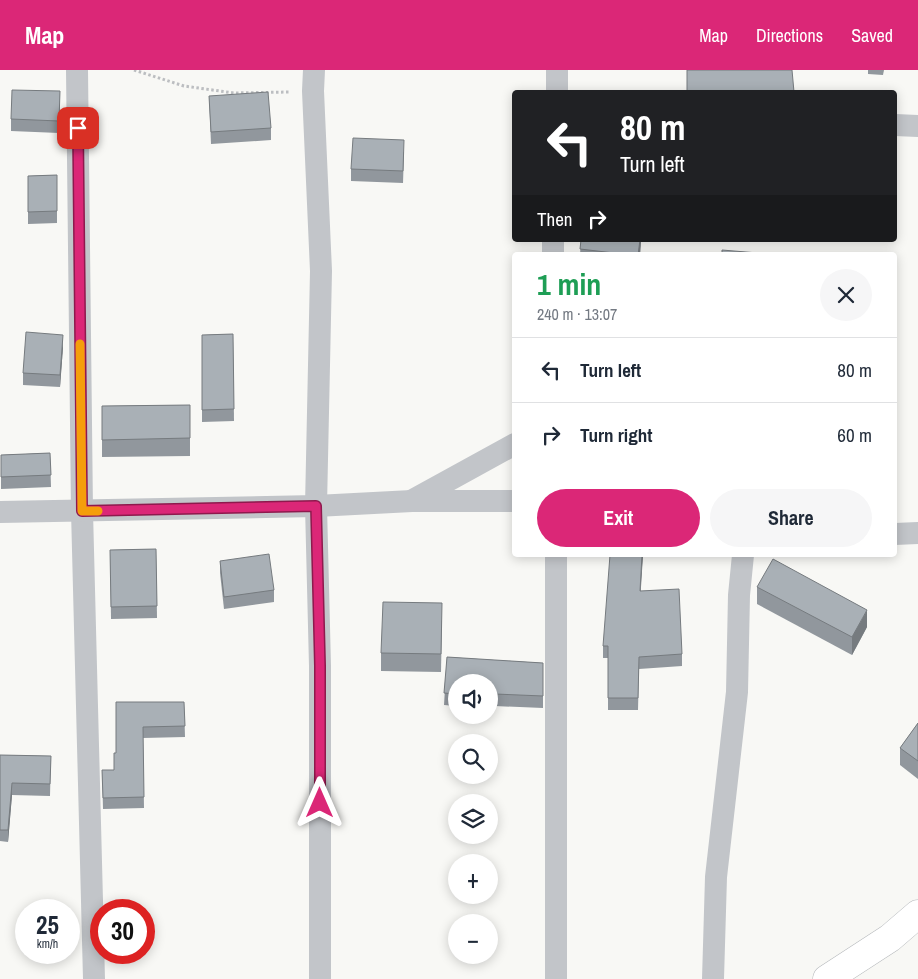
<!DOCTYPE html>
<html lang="en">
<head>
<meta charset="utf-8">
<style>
  body { margin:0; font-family:"Archivo Narrow",sans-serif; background:#f6f6f7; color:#1f2937; height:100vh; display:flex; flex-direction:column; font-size:19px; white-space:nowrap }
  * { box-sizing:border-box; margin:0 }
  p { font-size:16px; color:#747a83 }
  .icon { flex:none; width:28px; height:28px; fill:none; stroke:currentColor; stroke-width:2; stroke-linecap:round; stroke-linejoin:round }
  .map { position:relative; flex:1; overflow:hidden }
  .panel { position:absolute; left:512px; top:182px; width:385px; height:305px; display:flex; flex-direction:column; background:#fff; border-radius:5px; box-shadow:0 2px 12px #0003 }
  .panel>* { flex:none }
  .top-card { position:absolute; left:512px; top:20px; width:385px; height:152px; border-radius:5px; box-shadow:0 2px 12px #0003; background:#202124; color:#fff; overflow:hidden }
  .controls { position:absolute; left:448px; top:604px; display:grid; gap:10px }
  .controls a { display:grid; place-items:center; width:50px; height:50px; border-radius:50%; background:#fff; box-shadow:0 2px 12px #0003; font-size:25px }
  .speed { position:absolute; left:15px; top:829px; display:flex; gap:10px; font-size:25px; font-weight:700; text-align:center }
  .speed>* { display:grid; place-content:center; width:65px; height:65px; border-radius:50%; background:#fff; box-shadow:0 2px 12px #0003; line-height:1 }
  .speed small { font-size:12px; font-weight:400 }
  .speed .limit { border:8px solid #d22; background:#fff; color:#111 }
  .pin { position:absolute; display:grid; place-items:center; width:42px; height:42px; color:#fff; margin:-21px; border-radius:10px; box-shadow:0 2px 8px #0006 }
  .me { position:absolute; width:55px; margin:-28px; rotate:0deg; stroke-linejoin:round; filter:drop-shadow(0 0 4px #0008) }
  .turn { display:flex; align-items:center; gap:18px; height:105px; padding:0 25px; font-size:22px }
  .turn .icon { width:65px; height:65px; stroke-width:2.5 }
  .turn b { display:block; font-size:35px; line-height:42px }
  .then { display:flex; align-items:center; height:48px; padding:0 25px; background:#0003; gap:10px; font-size:19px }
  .round { display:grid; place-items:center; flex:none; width:52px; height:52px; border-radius:26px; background:#f6f6f7 }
  .summary { display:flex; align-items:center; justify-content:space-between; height:85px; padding:0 25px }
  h1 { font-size:30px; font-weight:700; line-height:38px; color:#1e9e55 }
  .primary-button { display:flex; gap:10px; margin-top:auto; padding:10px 25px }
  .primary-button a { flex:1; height:58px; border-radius:30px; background:#db2777; color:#fff; font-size:20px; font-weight:700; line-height:58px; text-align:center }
  .primary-button a+a { background:#f6f6f7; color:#1f2937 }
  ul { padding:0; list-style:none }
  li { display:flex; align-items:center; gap:15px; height:65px; padding:0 25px; border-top:1px solid #e0e1e3 }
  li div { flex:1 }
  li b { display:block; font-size:19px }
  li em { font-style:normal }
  header { display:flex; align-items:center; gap:30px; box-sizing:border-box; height:70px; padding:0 25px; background:#db2777; color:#fff }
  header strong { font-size:24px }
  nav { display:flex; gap:28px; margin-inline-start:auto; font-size:18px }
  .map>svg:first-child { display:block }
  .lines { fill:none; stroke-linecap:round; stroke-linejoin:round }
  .trunk-casing { stroke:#b5b8bb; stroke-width:29 }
  .path { stroke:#bcbec1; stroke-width:3; stroke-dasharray:2.5 2.5; stroke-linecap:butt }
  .minor { stroke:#c2c5c9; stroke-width:22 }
  .trunk { stroke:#fff; stroke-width:28 }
  .wall { fill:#91979d }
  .shaded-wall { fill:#767b7f }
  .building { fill:#a9b0b6; stroke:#767b7f }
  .route-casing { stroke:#8e194d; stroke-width:12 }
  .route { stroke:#db2777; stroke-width:9 }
  .slow { stroke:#f59e0b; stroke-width:9 }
</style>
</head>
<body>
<header>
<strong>Map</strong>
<nav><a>Map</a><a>Directions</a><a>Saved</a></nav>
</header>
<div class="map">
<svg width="918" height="909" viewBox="0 0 918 909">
  <rect width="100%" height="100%" fill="#f8f8f5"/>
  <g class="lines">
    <defs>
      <polyline id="trunk" points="827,909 890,868 918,844"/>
    </defs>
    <!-- trunk casing -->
    <use href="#trunk" class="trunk-casing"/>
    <!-- path -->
    <polyline class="path" points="134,0 184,16 234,23 290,22"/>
    <!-- minor -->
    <g class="minor">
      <polyline points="77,0 82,441 94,909"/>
      <polyline points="314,0 313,21 321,201 316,436 320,596 320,909"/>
      <polyline points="557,22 557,0"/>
      <polyline points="895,55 918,56"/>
      <polyline points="553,185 553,170"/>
      <polyline points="413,430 515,374"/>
      <polyline points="0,442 316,436 412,431 515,431"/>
      <polyline points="895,464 918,463"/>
      <polyline points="556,485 556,909"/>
      <polyline points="713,909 716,807 737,622 739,525 743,485"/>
    </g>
    <!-- trunk -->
    <use href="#trunk" class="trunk"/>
  </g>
  <!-- wall -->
  <g class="wall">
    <polygon points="868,0 884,0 883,5 868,4"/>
    <polygon points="60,21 59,63 11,61 11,49"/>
    <polygon points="209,26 271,58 271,70 211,74"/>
    <polygon points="404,82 403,113 351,111 351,99"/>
    <polygon points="57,105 57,153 28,154 28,106"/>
    <polygon points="581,170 641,170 640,185 580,185"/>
    <polygon points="233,264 234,351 202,352 202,265"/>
    <polygon points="63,277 60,317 23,315 23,303"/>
    <polygon points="190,335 190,386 102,387 102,336"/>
    <polygon points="50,383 51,417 1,419 1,385"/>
    <polygon points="156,479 157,548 111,549 110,480"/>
    <polygon points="643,485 640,521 682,584 682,596 639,599 638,640 608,640 608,588 603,588 603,576"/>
    <polygon points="220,491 274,520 274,532 224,539 220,503"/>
    <polygon points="757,517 867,557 852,585 757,534"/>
    <polygon points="442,550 441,602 381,601 381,583"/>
    <polygon points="447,587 543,593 543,638 495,636 495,638 489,638 489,612 456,612 456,636 444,635"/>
    <polygon points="116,632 184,632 185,667 143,668 144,738 103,739 102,700 114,700 116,683"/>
    <polygon points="918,653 918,709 900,695 900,678"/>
    <polygon points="0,685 51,686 50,726 12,725 8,772 0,771"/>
  </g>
  <!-- shaded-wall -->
  <g class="shaded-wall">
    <polygon points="640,170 641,170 640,185 638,185"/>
    <polygon points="63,265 63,277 60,317 60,305"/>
    <polygon points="642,485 643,485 640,533 640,521"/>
    <polygon points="867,540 867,557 852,585 852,567"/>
    <polygon points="12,713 12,725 8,772 8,760"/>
  </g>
  <!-- building -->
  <g class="building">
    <polygon points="687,0 792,0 794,22 687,22"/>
    <polygon points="12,20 60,21 59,51 11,49"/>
    <polygon points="268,22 271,58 211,62 209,26"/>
    <polygon points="353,68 404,70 403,101 351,99"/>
    <polygon points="57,105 57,141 28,142 28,106"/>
    <polygon points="581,170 640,170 638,185 631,185 580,179"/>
    <polygon points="722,180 770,184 770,185 722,185"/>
    <polygon points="26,262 63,265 60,305 23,303"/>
    <polygon points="233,264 234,339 202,340 202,265"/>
    <polygon points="190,335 190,368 102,370 102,336"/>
    <polygon points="50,383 51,405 1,407 1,385"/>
    <polygon points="156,479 157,536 111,537 110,480"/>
    <polygon points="269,484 274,520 224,527 220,491"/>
    <polygon points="610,485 642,485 640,521 679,519 682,584 639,587 638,628 608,628 608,576 603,576"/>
    <polygon points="773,489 867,540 852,567 757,517"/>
    <polygon points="383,532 442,533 441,584 381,583"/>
    <polygon points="447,587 543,593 543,626 495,624 495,626 489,626 489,612 456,612 456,624 444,623"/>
    <polygon points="116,632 184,632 185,656 143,657 144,727 103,728 102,700 114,700 114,683 116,683"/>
    <polygon points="918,653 918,691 900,678"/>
    <polygon points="0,685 51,686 50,714 12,713 8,760 0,760"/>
  </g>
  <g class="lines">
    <defs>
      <polyline id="route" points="78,58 82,441 316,436 320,596 320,733"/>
    </defs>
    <!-- route casing -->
    <use href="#route" class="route-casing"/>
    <!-- route -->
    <use href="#route" class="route"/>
    <!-- slow -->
    <polyline class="slow" points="80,274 82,441 98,441"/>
  </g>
</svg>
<div class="controls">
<a><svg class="icon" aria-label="sound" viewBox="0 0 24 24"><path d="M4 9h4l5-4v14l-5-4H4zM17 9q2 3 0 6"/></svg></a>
<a><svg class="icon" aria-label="search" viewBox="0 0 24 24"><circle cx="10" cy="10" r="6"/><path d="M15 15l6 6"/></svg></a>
<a><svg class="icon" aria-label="layers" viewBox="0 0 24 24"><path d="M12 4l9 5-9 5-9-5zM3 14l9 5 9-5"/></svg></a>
<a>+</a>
<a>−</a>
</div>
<div class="speed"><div>25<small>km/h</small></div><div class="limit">30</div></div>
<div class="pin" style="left:78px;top:58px;background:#d93025"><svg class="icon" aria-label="arrive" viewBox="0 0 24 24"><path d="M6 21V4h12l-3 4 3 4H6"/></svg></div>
<svg class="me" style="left:320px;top:733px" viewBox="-20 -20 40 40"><path d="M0-17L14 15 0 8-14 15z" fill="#db2777" stroke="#fff" stroke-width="4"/></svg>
<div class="top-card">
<div class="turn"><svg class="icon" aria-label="left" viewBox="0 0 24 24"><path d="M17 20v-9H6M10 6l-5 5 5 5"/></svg><div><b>80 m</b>Turn left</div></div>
<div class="then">Then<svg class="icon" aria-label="right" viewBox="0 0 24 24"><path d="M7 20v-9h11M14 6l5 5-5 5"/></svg></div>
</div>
<section class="panel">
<div class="summary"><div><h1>1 min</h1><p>240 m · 13:07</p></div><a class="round"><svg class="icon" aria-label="close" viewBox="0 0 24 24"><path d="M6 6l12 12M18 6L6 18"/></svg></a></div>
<ul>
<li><svg class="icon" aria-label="left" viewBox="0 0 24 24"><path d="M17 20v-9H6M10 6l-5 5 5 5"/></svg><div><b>Turn left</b></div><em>80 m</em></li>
<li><svg class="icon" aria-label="right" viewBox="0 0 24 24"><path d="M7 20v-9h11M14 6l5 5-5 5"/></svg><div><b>Turn right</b></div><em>60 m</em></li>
</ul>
<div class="primary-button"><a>Exit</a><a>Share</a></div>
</section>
</div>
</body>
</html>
